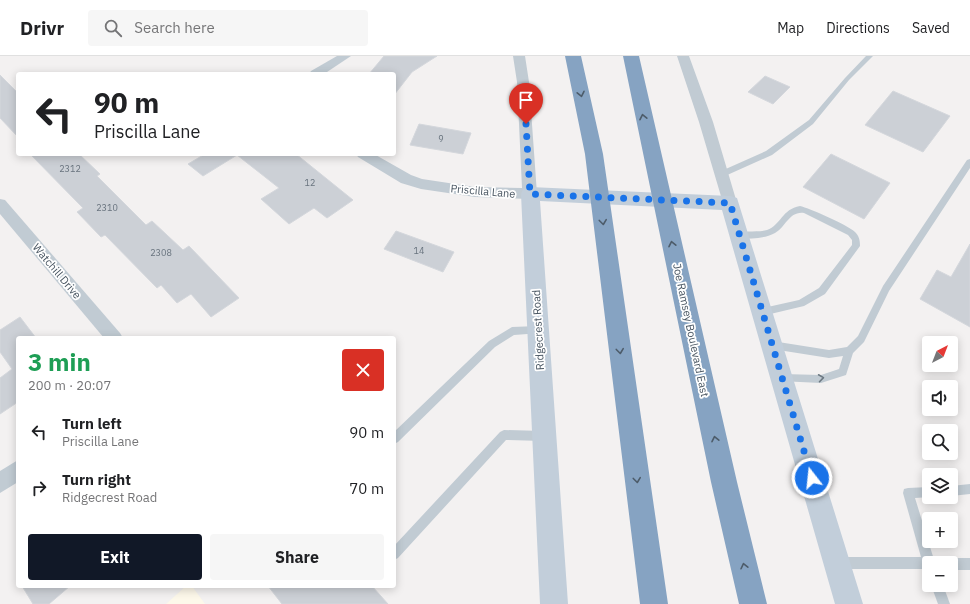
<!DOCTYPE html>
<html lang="en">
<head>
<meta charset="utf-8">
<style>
  body { margin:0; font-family:"IBM Plex Sans",sans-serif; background:#f6f6f6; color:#202124; height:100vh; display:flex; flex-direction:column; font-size:15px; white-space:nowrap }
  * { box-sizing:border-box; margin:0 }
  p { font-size:13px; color:#757577 }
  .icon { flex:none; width:22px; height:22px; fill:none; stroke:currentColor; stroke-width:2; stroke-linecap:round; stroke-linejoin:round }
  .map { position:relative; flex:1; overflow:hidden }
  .details { position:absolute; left:16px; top:280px; width:380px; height:252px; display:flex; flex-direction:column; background:#fff; border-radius:4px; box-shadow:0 2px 10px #0003 }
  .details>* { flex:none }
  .guide { position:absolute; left:16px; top:16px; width:380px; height:84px; border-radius:4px; box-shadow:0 2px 10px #0003; background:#fff; color:#202124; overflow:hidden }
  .needle { width:26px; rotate:42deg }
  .buttons { position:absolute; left:922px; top:280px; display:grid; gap:8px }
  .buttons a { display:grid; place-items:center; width:36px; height:36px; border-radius:4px; background:#fff; box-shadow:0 2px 10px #0003; font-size:20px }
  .pin { position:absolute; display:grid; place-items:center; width:34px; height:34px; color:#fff; margin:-41px -17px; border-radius:50% 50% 50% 0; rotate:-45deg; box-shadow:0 0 4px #0007 }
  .pin .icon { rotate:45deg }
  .me { position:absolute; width:44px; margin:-22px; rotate:344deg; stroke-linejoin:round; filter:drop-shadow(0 0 3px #0008) }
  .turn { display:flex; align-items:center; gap:14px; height:84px; padding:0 12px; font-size:18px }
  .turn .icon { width:52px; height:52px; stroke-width:2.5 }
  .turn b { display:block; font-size:28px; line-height:34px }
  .round { display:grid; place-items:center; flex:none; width:42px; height:42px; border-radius:4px; background:#f6f6f6 }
  .summary { display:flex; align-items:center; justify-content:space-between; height:68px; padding:0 12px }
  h1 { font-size:24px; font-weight:800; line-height:30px; color:#1e9e55 }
  .action { display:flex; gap:8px; margin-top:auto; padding:8px 12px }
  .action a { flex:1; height:46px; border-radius:4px; background:#111827; color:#fff; font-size:16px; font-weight:800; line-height:46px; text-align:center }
  .action a+a { background:#f6f6f6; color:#202124 }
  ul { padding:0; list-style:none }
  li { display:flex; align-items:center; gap:12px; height:56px; padding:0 12px }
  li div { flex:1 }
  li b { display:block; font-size:15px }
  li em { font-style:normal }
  header { display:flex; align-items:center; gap:24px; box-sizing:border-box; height:56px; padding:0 20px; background:#fff; border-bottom:1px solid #e0e0e0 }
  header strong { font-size:19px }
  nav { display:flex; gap:22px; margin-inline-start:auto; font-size:14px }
  .search { width:280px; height:36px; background:#f6f6f6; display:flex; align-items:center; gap:10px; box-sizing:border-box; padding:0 14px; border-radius:4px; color:#757577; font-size:15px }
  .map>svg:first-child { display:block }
  .commercial { fill:#fdf8ea }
  .building { fill:#ccd0d6; stroke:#d4d7dc }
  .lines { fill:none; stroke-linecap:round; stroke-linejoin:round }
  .lane { fill:#c1cbd3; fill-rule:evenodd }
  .street { fill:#c1cbd3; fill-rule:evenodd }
  .secondary { fill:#c2ceda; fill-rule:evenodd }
  .highway { fill:#86a3c2; fill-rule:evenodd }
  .oneway { stroke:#4d5c6a }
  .oneway2 { stroke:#6c7882 }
  .route { stroke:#1a73e8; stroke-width:7; stroke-dasharray:0 12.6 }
  .labels { text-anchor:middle; stroke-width:3.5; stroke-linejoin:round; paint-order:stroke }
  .number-label { font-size:9px; fill:#68737e }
  .street-label { font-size:11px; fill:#475460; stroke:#fff }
</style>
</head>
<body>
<header>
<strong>Drivr</strong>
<div class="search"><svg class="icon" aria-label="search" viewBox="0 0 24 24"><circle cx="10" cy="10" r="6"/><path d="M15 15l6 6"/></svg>Search here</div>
<nav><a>Map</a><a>Directions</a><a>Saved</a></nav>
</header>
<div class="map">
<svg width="970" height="548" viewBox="0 0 970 548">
  <rect width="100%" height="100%" fill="#f3f1f1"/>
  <!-- commercial -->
  <polygon class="commercial" points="186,530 192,530 205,548 166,548"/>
  <!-- building -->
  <g class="building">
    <polygon points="384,0 437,0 412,16 394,39 394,18 369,18"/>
    <polygon points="0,19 18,37 18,81 0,62"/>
    <polygon points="765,20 790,31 773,48 748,36"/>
    <polygon points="893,35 950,60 923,96 865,69"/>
    <polygon points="419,68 471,77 463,98 410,89"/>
    <polygon points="30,98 79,98 100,118 97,120 146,169 152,165 183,194 189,190 239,242 211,261 191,238 177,247 161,229 157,232 105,179 101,181 77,156 83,152"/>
    <polygon points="205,98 296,98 353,144 327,162 314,152 289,168 261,143 279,132 237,99 203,120 188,108"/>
    <polygon points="831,98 890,127 864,163 803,131"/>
    <polygon points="396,175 454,196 443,216 384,193"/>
    <polygon points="970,188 970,271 920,243 937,214 951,221"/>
    <polygon points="20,261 36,282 18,282 18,346 0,358 0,322 12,313 0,296 0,274"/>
    <polygon points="22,530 70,530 49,548 33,548"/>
    <polygon points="268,530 372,530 388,548 282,548"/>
  </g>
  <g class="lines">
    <!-- lane -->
    <g class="lane">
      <polygon points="866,0 873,0 849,24 813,68 772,99 725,120 719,120 719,116 766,95 809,64 845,22"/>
      <polygon points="970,103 970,112 889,235 864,286 853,297 846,319 821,327 779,325 777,322 779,319 782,318 821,319 839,313 843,300 829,302 772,293 769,292 767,289 769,286 772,285 829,294 847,291 858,280 883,230 967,104"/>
      <path d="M 800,150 C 809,152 848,169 855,176 C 859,180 860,184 860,190 L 825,238 L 804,250 L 762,260 L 759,259 L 758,256 L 759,253 L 799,244 L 819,232 L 852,189 L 852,184 L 848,179 L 804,157 C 789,155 786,171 775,177 C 764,183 752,182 740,183 L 736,180 C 741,173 758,177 767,174 C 781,169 782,153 800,150 Z"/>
      <polygon points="538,270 541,271 542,274 541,277 514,279 495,291 398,386 394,388 394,376 489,285 512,271"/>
      <polygon points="504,374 543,375 547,377 548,380 547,383 543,385 506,384 398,502 394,504 394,490 500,376"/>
      <polygon points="970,428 970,438 951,440 951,430"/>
      <polygon points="929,431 930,441 915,442 935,507 929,507 929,515 925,513 838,513 834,511 832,507 834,503 838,501 921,501 903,437 904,433 908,432"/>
      <polygon points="951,502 970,502 970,514 951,514 951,507 946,507 947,504"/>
      <polygon points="931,529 943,529 950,548 938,548"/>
    </g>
    <!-- street -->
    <g class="street">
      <polygon points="337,0 351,0 324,18 309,18 311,15"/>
      <polygon points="513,0 525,0 529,26 537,138 535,142 530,143 475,141 421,133 401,127 358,101 356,98 374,98 411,119 422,123 475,131 522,132 517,26"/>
      <polygon points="677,0 689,0 713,66 737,147 735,151 730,152 725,151 723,147 699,66"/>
      <polygon points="0,143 5,144 120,277 123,282 104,282 0,158"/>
      <polygon points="18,404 18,426 0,437 0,415"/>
    </g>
    <!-- secondary -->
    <polygon class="secondary" points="530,131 730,140 737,142 863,548 835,548 722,154 540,145 568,548 540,548 521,138 523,133"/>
    <!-- highway -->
    <g class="highway">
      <polygon points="565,0 581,0 603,98 668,548 640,548 585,98"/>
      <polygon points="623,0 639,0 737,426 767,548 739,548 711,426"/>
    </g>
  </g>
  <!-- one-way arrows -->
  <defs><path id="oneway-chevron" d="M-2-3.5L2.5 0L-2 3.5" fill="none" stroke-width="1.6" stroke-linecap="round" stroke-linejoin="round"/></defs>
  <g class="oneway">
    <use href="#oneway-chevron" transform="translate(581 38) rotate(78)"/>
    <use href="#oneway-chevron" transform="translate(643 61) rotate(-102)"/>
    <use href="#oneway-chevron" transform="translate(603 166) rotate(83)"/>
    <use href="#oneway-chevron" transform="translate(672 188) rotate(-102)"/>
    <use href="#oneway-chevron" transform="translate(620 295) rotate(83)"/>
    <use href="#oneway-chevron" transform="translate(715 383) rotate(-102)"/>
    <use href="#oneway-chevron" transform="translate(637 424) rotate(83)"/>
    <use href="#oneway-chevron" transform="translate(744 510) rotate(-103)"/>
  </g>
  <use class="oneway2" href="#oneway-chevron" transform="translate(821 322) rotate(-8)"/>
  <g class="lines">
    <!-- route -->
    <polyline class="route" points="526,68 530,138 730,147 812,422"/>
  </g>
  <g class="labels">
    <!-- number labels -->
    <g class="number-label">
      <text x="441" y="86">9</text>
      <text x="70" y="116">2312</text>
      <text x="310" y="130">12</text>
      <text x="107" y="155">2310</text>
      <text x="419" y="198">14</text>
      <text x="161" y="200">2308</text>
    </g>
    <!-- street labels -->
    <g class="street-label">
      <text transform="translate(483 135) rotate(5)" y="4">Priscilla Lane</text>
      <text transform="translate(57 215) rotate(50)" y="4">Watchill Drive</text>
      <text transform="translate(538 274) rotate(-93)" y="4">Ridgecrest Road</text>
      <text transform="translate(691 274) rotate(78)" y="4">Joe Ramsey Boulevard East</text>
    </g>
  </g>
</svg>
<div class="buttons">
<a><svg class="needle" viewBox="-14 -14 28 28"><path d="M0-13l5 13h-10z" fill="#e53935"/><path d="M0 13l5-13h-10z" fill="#757577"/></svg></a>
<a><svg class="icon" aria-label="sound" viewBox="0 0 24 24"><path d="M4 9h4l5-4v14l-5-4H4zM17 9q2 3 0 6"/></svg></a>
<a><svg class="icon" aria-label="search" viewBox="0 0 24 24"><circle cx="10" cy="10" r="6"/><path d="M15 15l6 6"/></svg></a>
<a><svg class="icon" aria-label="layers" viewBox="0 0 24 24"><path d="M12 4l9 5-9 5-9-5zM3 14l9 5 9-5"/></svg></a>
<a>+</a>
<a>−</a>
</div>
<div class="pin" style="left:526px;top:68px;background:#d93025"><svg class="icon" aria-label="arrive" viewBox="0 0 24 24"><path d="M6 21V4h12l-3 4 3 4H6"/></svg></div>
<svg class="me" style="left:812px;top:422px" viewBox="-20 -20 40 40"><circle r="17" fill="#1a73e8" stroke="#fff" stroke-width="3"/><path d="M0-11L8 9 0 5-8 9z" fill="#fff"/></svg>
<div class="guide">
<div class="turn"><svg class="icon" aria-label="left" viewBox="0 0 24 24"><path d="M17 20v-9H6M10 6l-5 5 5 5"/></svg><div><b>90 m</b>Priscilla Lane</div></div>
</div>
<section class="details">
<div class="summary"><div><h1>3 min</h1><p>200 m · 20:07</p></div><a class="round" style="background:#d93025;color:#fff"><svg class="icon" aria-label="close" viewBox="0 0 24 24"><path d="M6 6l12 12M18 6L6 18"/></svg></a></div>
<ul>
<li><svg class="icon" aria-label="left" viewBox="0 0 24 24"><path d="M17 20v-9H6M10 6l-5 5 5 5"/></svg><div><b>Turn left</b><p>Priscilla Lane</p></div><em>90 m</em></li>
<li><svg class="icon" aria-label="right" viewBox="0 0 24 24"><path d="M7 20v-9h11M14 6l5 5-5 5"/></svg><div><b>Turn right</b><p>Ridgecrest Road</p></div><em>70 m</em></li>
</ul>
<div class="action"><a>Exit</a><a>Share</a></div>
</section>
</div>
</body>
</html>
